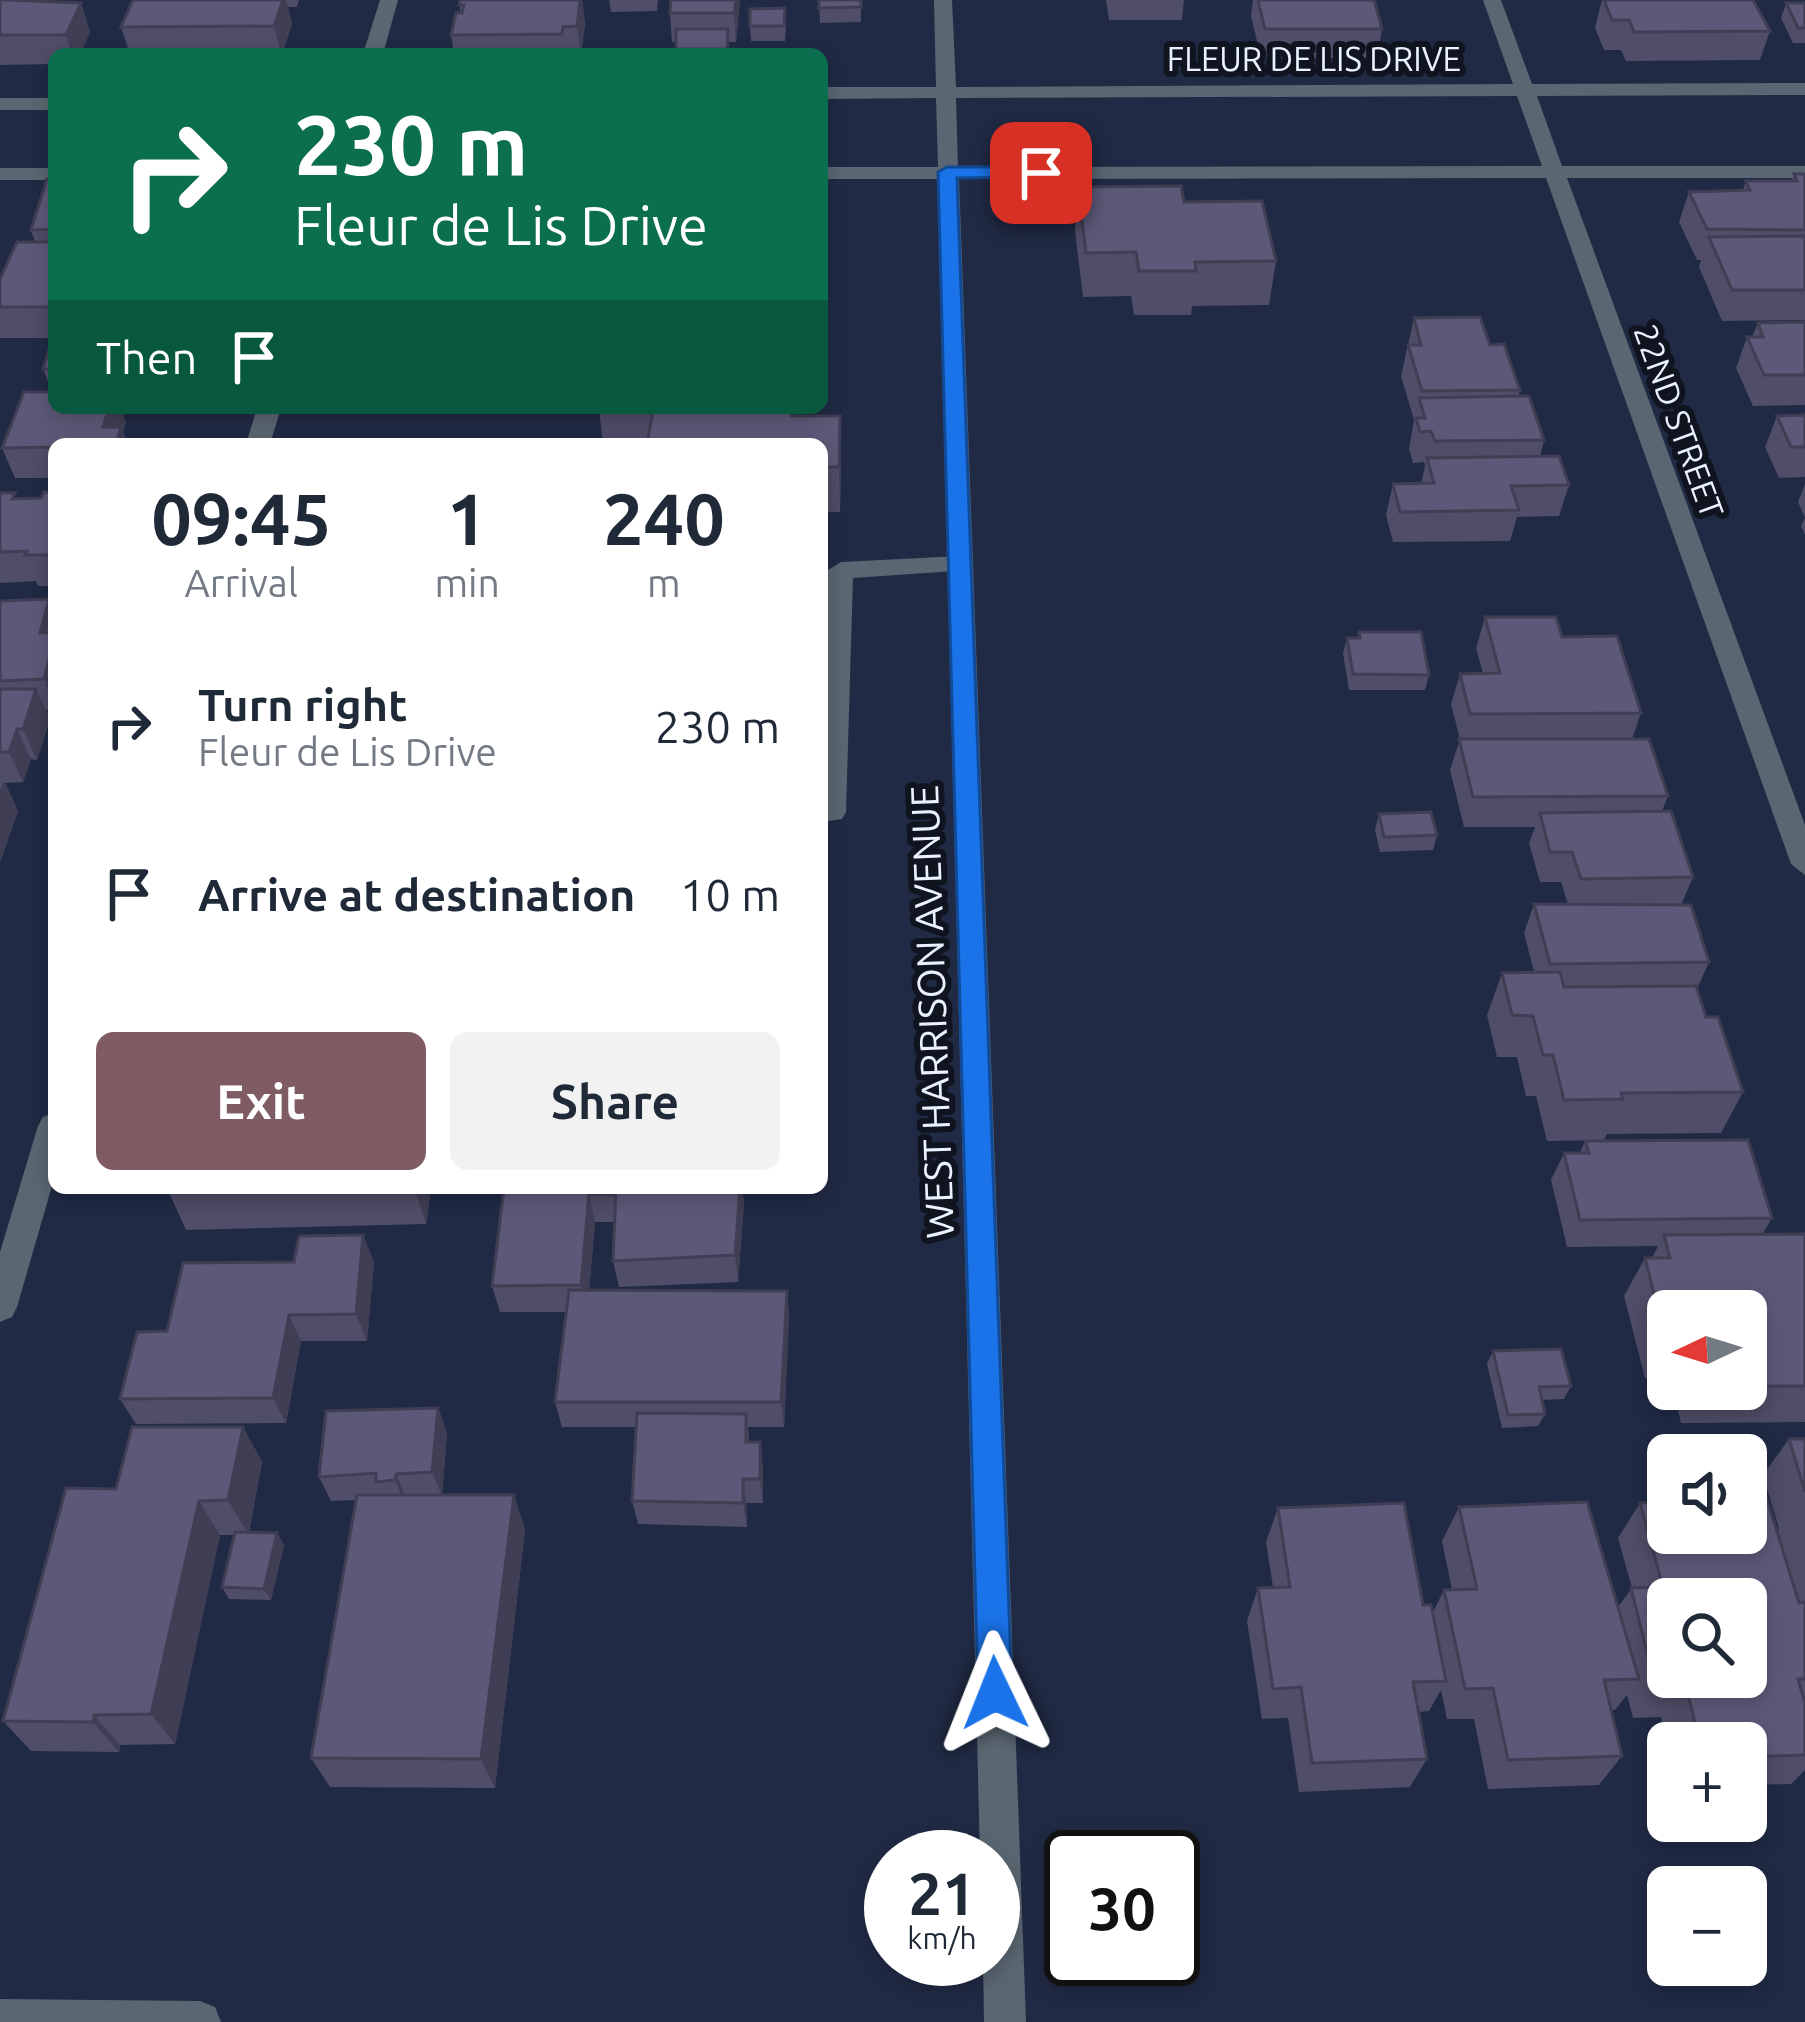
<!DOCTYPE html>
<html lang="en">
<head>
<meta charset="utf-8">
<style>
  body { margin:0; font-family:Ubuntu,sans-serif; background:#f2f2f3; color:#1f2937; height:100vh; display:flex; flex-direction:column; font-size:45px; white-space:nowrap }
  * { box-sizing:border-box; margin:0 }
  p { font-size:39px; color:#747a83 }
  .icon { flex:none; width:66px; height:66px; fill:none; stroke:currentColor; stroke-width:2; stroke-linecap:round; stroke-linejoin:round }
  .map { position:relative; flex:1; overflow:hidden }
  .side { position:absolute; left:48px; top:438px; width:780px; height:756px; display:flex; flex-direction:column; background:#fff; border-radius:18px; box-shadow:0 6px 18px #0003 }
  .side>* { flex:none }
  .top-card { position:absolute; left:48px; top:48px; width:780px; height:366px; border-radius:18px; box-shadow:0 6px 18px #0003; background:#0b6e4f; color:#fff; overflow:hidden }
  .needle { width:78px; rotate:266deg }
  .buttons { position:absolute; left:1647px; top:1290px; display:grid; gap:24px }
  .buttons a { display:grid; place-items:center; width:120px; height:120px; border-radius:18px; background:#fff; box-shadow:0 6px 18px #0003; font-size:60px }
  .speed { position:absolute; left:864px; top:1830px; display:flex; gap:24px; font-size:60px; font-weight:700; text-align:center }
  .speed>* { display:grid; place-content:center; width:156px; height:156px; border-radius:50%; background:#fff; box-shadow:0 6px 18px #0003; line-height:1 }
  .speed small { font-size:30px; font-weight:400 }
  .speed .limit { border:6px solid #111; border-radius:18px; background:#fff; color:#111 }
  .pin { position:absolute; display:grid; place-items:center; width:102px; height:102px; color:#fff; margin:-51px; border-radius:24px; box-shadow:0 6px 18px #0006 }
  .me { position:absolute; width:132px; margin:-66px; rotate:358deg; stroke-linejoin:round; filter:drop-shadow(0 0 9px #0008) }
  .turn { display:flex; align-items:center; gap:42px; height:252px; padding:0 48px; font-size:54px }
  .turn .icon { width:156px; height:156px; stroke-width:2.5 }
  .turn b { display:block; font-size:84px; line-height:102px }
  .then { display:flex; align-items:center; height:114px; padding:0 48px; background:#0003; gap:24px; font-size:45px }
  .eta { display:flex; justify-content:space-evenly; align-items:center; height:204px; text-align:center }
  .eta b { font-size:72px; font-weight:700; line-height:84px }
  .action { display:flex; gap:24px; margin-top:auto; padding:24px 48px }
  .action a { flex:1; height:138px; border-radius:18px; background:#7f5c64; color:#fff; font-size:48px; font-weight:700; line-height:138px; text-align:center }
  .action a+a { background:#f2f2f3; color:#1f2937 }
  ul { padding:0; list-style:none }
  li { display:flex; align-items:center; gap:36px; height:168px; padding:0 48px }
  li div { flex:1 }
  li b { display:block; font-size:45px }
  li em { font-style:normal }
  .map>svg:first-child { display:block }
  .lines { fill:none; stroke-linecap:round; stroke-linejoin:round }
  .service { fill:#5a6671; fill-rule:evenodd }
  .minor { fill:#5a6671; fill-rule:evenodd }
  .wall { fill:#4f4d67 }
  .shaded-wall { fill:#403e54 }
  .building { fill:#5c5978; stroke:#403e54; stroke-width:3; fill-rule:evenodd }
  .route { fill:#1a73e8; stroke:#114b97; stroke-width:3 }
  .labels { text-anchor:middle; stroke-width:12; stroke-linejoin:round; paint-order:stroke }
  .far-street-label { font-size:33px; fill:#eaf1ff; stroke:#0f141f }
  .street-label { font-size:39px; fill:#eaf1ff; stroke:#0f141f }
</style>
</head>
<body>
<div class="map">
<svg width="1805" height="2022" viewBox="0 0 1805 2022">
  <rect width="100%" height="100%" fill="#202a44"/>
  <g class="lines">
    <!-- service -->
    <polygon class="service" points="960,556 973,564 969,570 853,578 846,812 842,819 822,822 828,570 841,562"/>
    <!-- minor -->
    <g class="minor">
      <polygon points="380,0 398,0 383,54 363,54"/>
      <path d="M 934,0 L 952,0 L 956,87 L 1513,84 L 1483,0 L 1501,0 L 1532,84 L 1805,83 L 1805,95 L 1537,96 L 1562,166 L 1805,166 L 1805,178 L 1567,178 L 1805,825 L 1805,875 L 1791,864 L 1546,178 L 959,179 L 1026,2022 L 984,2022 L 983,1959 L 993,1959 L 993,1857 L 980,1857 L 938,179 L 822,179 L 822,167 L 938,167 L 936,98 L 822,99 L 822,87 L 936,87 ZM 1517,96 L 1542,166 L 958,167 L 956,98 Z"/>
      <rect x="0" y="98" width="54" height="12"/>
      <rect x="0" y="168" width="54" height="12"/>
      <polygon points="257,408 281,408 270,444 246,444"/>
      <polygon points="54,1113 54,1179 17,1307 12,1317 0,1322 0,1252 38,1126 43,1117"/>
      <polygon points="0,1999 200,2001 215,2007 221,2022 0,2022"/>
    </g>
  </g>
  <!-- wall -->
  <g class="wall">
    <polygon points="0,0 47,0 46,1 81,3 90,32 80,54 54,54 54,64 0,65"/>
    <polygon points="133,0 299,0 297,7 288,7 292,24 282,54 130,54 121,27"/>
    <polygon points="460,0 582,0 585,24 581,54 454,54 451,35 460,13"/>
    <polygon points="609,0 658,0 657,11 611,12"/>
    <polygon points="671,0 740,0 736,42 729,42 728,54 676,54 676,42 672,42 670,13"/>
    <polygon points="819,0 861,0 861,22 820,23"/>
    <polygon points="1106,0 1184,0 1182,20 1109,20"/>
    <polygon points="1253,0 1374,0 1382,29 1377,58 1261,58 1251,16"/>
    <polygon points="1602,0 1753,0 1770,31 1760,60 1626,61 1621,50 1604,50 1595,28"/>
    <polygon points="1786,3 1805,3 1805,43 1793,43 1781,18"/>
    <polygon points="786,23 785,41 751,41 750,26"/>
    <polygon points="1794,174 1805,174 1805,320 1722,321 1699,267 1701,260 1697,260 1679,222 1689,192 1743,190 1746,181 1791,181"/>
    <polygon points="54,179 54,408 126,422 123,431 127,444 54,444 54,478 15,478 2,448 52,392 43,369 53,338 0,338 0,279 35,242 31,230"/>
    <polygon points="1078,187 1184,202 1276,261 1269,305 1192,306 1191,315 1134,315 1131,296 1083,297 1075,231"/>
    <polygon points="1414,318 1490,345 1520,390 1518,397 1544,440 1540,457 1569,485 1559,516 1517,517 1510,541 1393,542 1386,515 1393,484 1421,484 1425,466 1424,462 1413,463 1409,449 1414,420 1401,376"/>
    <polygon points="1805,322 1805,405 1753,406 1736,368 1747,337 1752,337 1758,323"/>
    <polygon points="599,408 792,408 793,416 841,460 840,512 822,512 822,444 603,444"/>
    <polygon points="1805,415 1805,477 1779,478 1765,447 1777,416"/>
    <polygon points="1805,484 1805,535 1801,526 1805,518 1798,502"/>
    <polygon points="0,493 17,499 41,498 54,493 54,586 38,586 36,581 0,583"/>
    <polygon points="49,599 54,611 54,710 46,710 50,719 37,760 31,759 23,782 5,783 18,811 0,862 0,601"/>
    <polygon points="1485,617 1562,637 1641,713 1632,739 1668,796 1662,811 1693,877 1681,905 1709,962 1697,989 1706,1017 1743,1092 1721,1133 1607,1134 1604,1140 1547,1141 1536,1096 1526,1096 1517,1057 1497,1057 1487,1015 1502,973 1534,972 1524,933 1534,904 1568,904 1561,882 1540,882 1529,843 1535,827 1464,827 1450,770 1460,739 1451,704 1460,674 1483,673 1476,648"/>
    <polygon points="1359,632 1429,675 1425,690 1349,690 1343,653 1347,638 1358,638"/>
    <polygon points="1379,814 1437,835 1433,850 1380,852 1375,830"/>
    <polygon points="1585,1141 1772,1218 1762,1235 1805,1234 1805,1422 1681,1423 1673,1389 1746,1389 1746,1311 1668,1311 1668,1379 1645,1378 1624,1296 1645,1258 1652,1258 1658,1246 1567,1247 1551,1180 1564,1153 1580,1153"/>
    <polygon points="167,1188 431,1188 426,1224 186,1230"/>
    <polygon points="504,1188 742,1188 744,1204 738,1282 619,1287 613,1261 615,1222 595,1222 589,1291 787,1291 789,1317 784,1427 748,1427 749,1442 763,1466 763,1503 746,1503 747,1527 638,1524 632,1501 636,1427 562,1427 555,1402 566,1312 500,1312 492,1286"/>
    <polygon points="363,1235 374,1262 367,1341 301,1341 286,1423 136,1424 120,1399 167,1331 294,1262"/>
    <polygon points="1493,1351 1571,1386 1564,1399 1542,1400 1545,1414 1538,1426 1502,1428 1487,1364"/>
    <polygon points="438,1408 447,1433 442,1495 514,1495 525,1530 495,1788 330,1787 311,1758 356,1500 331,1501 319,1477"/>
    <polygon points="243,1427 262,1462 249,1532 277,1533 284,1545 271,1600 229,1599 222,1587 234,1535 220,1535 175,1744 120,1745 119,1752 31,1751 3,1721 116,1489"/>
    <polygon points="1789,1439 1805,1439 1805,1770 1791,1784 1746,1785 1746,1743 1668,1743 1668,1745 1661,1717 1633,1718 1627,1695 1615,1710 1611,1710 1622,1756 1599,1785 1488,1789 1474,1719 1447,1719 1441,1690 1429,1711 1419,1712 1427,1759 1410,1787 1299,1792 1288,1718 1262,1719 1247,1621 1258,1588 1273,1587 1266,1542 1278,1508 1433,1612 1444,1590 1452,1590 1442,1541 1459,1507 1618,1607 1632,1588 1618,1538 1640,1503 1777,1531 1779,1529 1763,1475"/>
  </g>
  <!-- shaded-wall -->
  <g class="shaded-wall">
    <polygon points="283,0 286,0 292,24 281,54 274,26"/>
    <polygon points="580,0 582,0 585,24 581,54 577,26"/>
    <polygon points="736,0 740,0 736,42 734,13"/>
    <polygon points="81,3 90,32 80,54 72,54 66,35"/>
    <polygon points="109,408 121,408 126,422 123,431 127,444 109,444 103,427"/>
    <polygon points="840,416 841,460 840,512 839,467"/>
    <polygon points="49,599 54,611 54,703 44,679 40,633"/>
    <polygon points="36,689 50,719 37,760 23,729"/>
    <polygon points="17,729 31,759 23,782 9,752"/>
    <polygon points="4,781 18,811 0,862 0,791"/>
    <polygon points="822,1054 824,1092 824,1166 822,1135"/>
    <polygon points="414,1188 431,1188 426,1224"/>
    <polygon points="740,1188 742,1188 744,1204 738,1282 735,1255"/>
    <polygon points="589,1194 595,1222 587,1312 581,1285"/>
    <polygon points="363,1235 374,1262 367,1341 356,1314"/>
    <polygon points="787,1291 789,1317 784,1427 781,1402"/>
    <polygon points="289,1315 301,1341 286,1423 273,1398"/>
    <polygon points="438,1408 447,1433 442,1496 432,1472"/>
    <polygon points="243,1427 262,1462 248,1534 228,1500"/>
    <polygon points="760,1442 763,1466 763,1503 760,1479"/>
    <polygon points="396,1474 406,1498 406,1505 395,1480"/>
    <polygon points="743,1479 746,1503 747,1527 743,1503"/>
    <polygon points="514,1495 525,1530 495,1788 481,1759"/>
    <polygon points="199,1501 220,1535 175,1744 151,1714"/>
    <polygon points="277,1533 284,1545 271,1600 264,1589"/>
    <polygon points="94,1715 120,1745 119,1752 93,1722"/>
  </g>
  <!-- building -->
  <g class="building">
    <polygon points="0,0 7,0 81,3 66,35 0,35"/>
    <polygon points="133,0 283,0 274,26 121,27"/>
    <polygon points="460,0 580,0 577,26 563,27 562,34 451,35 456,13 462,13 464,5 459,5"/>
    <polygon points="671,0 736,0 734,13 670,13"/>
    <polygon points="819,0 861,0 861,7 819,8"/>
    <polygon points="1258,0 1374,0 1382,29 1265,29"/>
    <polygon points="1604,0 1753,0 1770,31 1634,32 1629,20 1612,20"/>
    <polygon points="1786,3 1805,3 1805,28 1798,28"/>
    <polygon points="785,8 784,26 750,26 750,9"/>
    <polygon points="676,29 728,29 727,49 676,49"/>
    <polygon points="1794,174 1805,174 1805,230 1707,229 1689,192 1750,190 1746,181 1797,181"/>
    <polygon points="47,179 54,179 54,229 31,230"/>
    <polygon points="1181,186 1184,202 1262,201 1276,261 1195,262 1196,271 1139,271 1136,252 1086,253 1078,187"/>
    <polygon points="1805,236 1805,290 1732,290 1709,237"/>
    <polygon points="17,242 54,242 54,307 0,307 0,279"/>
    <polygon points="1480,317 1490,345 1504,344 1520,390 1422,391 1408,345 1421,345 1414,318"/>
    <polygon points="1805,322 1805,375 1764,375 1747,337 1763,337 1758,323"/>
    <polygon points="54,334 54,369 43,369"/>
    <polygon points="24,392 54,392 54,408 109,408 103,427 121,427 116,444 54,444 54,447 2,448"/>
    <polygon points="1529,396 1544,440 1435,441 1431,431 1420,432 1416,418 1425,418 1419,398"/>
    <polygon points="599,408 791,408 791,416 840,416 839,467 822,467 822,444 647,444 653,410 599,410"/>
    <polygon points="1805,415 1805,447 1791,447 1777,416"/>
    <polygon points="1559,456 1569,485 1511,486 1519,510 1400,512 1393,484 1434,483 1427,458"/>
    <polygon points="44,492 54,493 54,555 25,555 27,551 0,552 0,493 15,493 12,499 41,498"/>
    <polygon points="49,599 40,633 54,632 54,640 44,679 0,681 0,601"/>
    <polygon points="1485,617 1556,617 1562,637 1617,636 1641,713 1470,714 1460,674 1500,673"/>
    <polygon points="1359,632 1421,632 1429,675 1353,674 1347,638 1360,638"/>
    <polygon points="0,689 36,689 23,729 17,729 9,752 0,752"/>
    <polygon points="1459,739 1649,739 1668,796 1473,797"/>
    <polygon points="1671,811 1693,877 1581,879 1572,852 1550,852 1540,813"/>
    <polygon points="1431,812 1437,835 1384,837 1379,814"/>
    <polygon points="1534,904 1691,905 1709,962 1550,964"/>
    <polygon points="1560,972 1564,987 1696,986 1706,1017 1718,1017 1743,1092 1621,1093 1623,1099 1564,1100 1553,1055 1543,1055 1533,1016 1512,1015 1502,973"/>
    <polygon points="1748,1140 1772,1218 1580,1220 1564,1153 1589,1153 1585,1141"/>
    <polygon points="167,1188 259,1188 167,1190"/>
    <polygon points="504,1188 614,1188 613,1195 589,1194 581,1285 492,1286"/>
    <polygon points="616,1188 740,1188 735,1255 613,1261"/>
    <polygon points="1805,1234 1805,1386 1746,1386 1746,1311 1668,1311 1668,1341 1666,1341 1645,1258 1670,1258 1664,1235"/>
    <polygon points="363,1235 356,1314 289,1315 273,1398 120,1399 137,1332 167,1331 183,1263 294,1262 299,1236"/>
    <polygon points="569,1290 787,1291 781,1402 555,1402"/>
    <polygon points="1561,1349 1571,1386 1539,1387 1545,1414 1508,1415 1493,1351"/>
    <polygon points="438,1408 432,1472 396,1474 395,1480 376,1482 376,1473 319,1477 326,1411"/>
    <polygon points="637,1413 746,1414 746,1442 760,1442 760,1479 743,1479 743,1503 632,1501"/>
    <polygon points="132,1427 243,1427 228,1500 199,1501 151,1714 94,1715 93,1722 3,1721 66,1488 116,1489"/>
    <polygon points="1789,1439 1805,1439 1805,1492"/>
    <polygon points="357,1495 514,1495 481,1759 311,1758"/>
    <path d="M 1767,1499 L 1799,1603 L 1805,1602 L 1805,1679 L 1798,1679 L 1805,1703 L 1805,1755 L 1746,1757 L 1746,1743 L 1700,1743 L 1686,1687 L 1656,1688 L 1631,1588 L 1663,1587 L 1640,1503 L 1668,1502 L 1668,1533 L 1746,1533 L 1746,1500 ZM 1668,1599 L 1746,1599 L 1746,1677 L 1668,1677 Z"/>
    <polygon points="1587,1502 1639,1679 1604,1680 1622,1756 1508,1760 1493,1688 1465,1689 1444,1590 1477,1589 1459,1507"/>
    <polygon points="1404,1503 1423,1605 1431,1605 1446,1681 1413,1682 1427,1759 1312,1763 1301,1687 1273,1689 1258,1588 1290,1587 1278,1508"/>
    <polygon points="235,1532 277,1533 264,1589 222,1587"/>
  </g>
  <!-- route -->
  <polygon class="route" points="1041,167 1050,173 1048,177 957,178 1012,1693 1007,1705 995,1709 983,1705 978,1693 938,172 947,167"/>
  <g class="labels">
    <!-- far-street labels -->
    <g class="far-street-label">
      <text x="1314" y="71">FLEUR DE LIS DRIVE</text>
      <text transform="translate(1679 421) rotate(70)" y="12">22ND STREET</text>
    </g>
    <!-- street labels -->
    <g class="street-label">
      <text transform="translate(932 1012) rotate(-92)" y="14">WEST HARRISON AVENUE</text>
    </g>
  </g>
</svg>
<div class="buttons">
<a><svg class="needle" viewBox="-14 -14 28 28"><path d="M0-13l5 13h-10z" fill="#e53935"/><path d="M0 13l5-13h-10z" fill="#747a83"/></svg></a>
<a><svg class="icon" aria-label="sound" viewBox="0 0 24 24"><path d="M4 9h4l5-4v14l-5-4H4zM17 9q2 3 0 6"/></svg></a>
<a><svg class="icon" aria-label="search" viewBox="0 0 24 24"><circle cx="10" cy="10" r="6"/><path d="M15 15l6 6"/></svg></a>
<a>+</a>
<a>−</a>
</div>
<div class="speed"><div>21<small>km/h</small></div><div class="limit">30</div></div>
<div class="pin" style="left:1041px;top:173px;background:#d93025"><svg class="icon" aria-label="arrive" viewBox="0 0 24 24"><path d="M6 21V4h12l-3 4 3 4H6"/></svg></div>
<svg class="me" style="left:995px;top:1693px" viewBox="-20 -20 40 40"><path d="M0-17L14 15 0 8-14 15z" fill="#1a73e8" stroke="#fff" stroke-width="4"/></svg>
<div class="top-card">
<div class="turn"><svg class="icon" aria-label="right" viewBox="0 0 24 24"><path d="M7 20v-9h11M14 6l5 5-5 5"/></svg><div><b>230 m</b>Fleur de Lis Drive</div></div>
<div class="then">Then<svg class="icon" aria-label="arrive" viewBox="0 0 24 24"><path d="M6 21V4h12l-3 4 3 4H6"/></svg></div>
</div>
<section class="side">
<div class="eta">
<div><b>09:45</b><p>Arrival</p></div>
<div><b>1</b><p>min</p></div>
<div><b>240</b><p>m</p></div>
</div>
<ul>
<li><svg class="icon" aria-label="right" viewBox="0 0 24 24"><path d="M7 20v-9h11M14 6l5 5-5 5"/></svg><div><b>Turn right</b><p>Fleur de Lis Drive</p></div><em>230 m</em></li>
<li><svg class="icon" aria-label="arrive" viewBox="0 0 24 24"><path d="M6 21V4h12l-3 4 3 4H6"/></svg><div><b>Arrive at destination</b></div><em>10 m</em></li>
</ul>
<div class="action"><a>Exit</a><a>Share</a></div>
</section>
</div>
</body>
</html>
